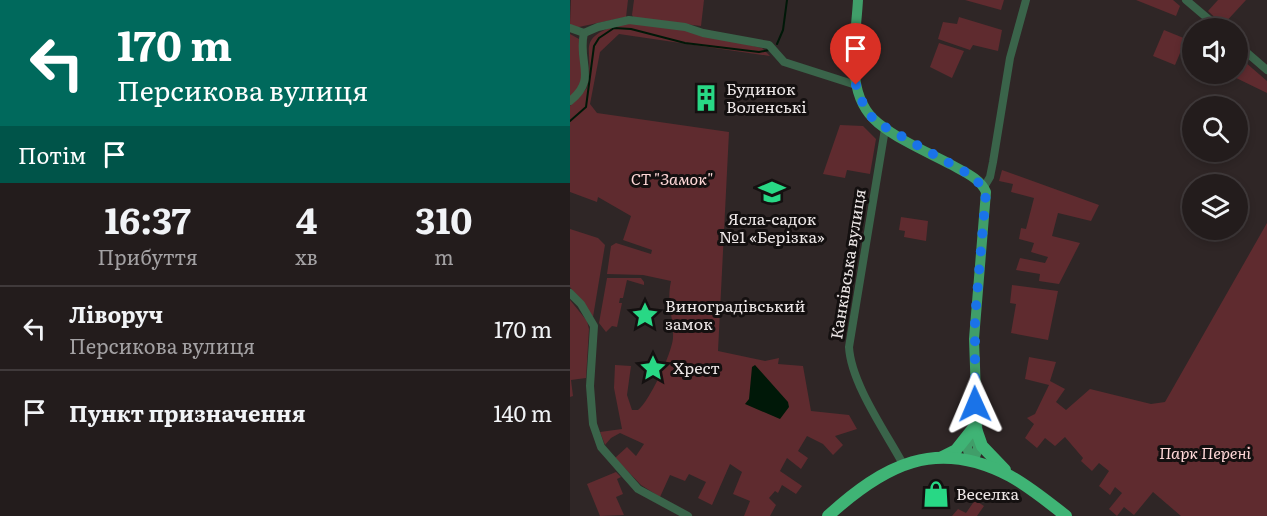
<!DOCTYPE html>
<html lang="uk">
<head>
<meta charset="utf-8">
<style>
  body { margin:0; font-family:Literata,serif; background:#2f2929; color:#f1f3f6; height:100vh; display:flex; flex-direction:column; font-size:22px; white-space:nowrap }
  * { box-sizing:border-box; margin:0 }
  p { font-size:20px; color:#a3a1a3 }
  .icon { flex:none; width:33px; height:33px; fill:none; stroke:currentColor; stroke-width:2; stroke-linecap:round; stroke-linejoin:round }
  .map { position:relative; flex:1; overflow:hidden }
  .drawer { display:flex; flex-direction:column; background:#231c1c; width:570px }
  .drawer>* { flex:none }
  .top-card { background:#00695c; color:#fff; overflow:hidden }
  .tools { position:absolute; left:612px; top:18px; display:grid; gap:12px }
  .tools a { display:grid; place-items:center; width:66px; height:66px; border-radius:50%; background:#231c1c; box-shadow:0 3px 9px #0003,0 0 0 2px #403a3b; font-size:30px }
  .pin { position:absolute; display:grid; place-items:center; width:51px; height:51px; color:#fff; margin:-62px -26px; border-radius:50% 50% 50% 0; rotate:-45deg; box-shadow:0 0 6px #0007 }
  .pin .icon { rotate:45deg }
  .me { position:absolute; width:66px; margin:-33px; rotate:359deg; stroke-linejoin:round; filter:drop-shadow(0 0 4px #0008) }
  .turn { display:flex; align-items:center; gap:21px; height:126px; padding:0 18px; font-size:27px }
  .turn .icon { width:78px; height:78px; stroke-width:2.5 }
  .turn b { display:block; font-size:42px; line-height:51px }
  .then { display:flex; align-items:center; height:57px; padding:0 18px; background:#0003; gap:12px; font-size:22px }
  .eta { display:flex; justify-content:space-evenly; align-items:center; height:102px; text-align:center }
  .eta b { font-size:36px; font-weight:700; line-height:42px }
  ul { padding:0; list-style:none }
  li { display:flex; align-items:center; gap:18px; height:84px; padding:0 18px; border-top:2px solid #403a3b }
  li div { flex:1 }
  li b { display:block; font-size:22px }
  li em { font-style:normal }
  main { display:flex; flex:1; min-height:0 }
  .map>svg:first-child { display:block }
  .green { fill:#5f2b2f }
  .water { fill:#001808 }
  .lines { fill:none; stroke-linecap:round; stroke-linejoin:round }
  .stream { stroke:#001808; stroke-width:2 }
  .minor { stroke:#3a644a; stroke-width:8 }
  .major { stroke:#409e69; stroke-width:10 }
  .highway { stroke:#3fb475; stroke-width:12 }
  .route { stroke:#1a73e8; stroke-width:10; stroke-dasharray:0 18 }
  .labels { text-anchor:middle; stroke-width:6; stroke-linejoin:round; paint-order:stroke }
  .poi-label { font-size:16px; fill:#ede7e7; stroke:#141010; text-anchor:start }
  .park-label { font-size:16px; font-style:italic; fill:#ffd8d8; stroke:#141010 }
  .street-label { font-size:16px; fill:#ede7e7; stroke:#141010 }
</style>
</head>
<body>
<main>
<section class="drawer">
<div class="top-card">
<div class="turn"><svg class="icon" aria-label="left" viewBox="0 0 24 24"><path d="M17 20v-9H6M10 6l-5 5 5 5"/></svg><div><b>170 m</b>Персикова вулиця</div></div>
<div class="then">Потім<svg class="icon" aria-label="arrive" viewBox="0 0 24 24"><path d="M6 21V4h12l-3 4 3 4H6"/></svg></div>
</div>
<div class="eta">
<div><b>16:37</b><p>Прибуття</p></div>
<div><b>4</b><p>хв</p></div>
<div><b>310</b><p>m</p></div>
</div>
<ul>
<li><svg class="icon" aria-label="left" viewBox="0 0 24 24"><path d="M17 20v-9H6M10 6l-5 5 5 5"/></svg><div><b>Ліворуч</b><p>Персикова вулиця</p></div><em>170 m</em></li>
<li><svg class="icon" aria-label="arrive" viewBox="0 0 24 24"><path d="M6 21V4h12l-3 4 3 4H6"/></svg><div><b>Пункт призначення</b></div><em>140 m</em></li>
</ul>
</section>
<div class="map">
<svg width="697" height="516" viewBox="0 0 697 516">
  <rect width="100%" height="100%" fill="#2f2626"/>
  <!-- green -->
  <g class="green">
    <polygon points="1,0 58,0 56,17 4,28 0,24"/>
    <polygon points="64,0 134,0 131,26 64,18 62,15"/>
    <polygon points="395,0 434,0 431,10"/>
    <polygon points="566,0 603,0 610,6 606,16"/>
    <polygon points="648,0 676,0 653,25 638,11"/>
    <polygon points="389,17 432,30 428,51 403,45 400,50 368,39 373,22 387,24"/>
    <path d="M 55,22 L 113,30 L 192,48 L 200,56 L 49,34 L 30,52 L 20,104 L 27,113 L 159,132 L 148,351 L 195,361 L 209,358 L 208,364 L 233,366 L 241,411 L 279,415 L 287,429 L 265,436 L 273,445 L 263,455 L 253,444 L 237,436 L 228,451 L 238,458 L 231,469 L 217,458 L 210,471 L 232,486 L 226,494 L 212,485 L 208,493 L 205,491 L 199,498 L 206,505 L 200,516 L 174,516 L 180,501 L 163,494 L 172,472 L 160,464 L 142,505 L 128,498 L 136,482 L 119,474 L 115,481 L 100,475 L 90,497 L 71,485 L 45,458 L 57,447 L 66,456 L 74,444 L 50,433 L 41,438 L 35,445 L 30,432 L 52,429 L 44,388 L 45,365 L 61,366 L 57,395 L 62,410 L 68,410 C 79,402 102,353 103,338 C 104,317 96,305 101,281 L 73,275 L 37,274 L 41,246 L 46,243 L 81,254 L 82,250 L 53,240 L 61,216 L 28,197 L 27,202 L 0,192 L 0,106 L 17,88 C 27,47 0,40 55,22 Z"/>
    <polygon points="594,30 616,39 605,65 583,56"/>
    <polygon points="0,34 9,39 13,81 0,99"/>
    <polygon points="369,43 394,51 382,78 360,67"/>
    <polygon points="668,56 697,81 697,93 658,74 668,74"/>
    <polygon points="270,125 293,126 306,139 300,174 277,170 275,178 253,174"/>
    <polygon points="432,170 529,205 521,221 488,213 482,236 510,243 489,284 469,281 470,274 446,270 450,258 475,263 478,257 461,252 464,243 449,239 451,228 456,229 464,198 441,192 443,184 429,181"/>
    <polygon points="331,217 358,221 356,241 334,237 335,231 329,230"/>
    <polygon points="697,223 697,516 611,516 583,492 564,515 554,507 547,516 539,509 552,493 545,487 540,495 529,486 539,471 529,463 522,471 511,461 513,458 495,437 485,446 475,438 467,448 455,438 464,424 457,418 465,414 479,385 455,379 459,357 486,362 480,381 495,389 486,402 496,410 520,389 581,404 595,402"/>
    <polygon points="0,229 28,238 35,245 23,317 0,287"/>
    <polygon points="37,278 71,278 74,282 74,285 57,280 53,298 50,298 49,303 52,303 47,327 42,326 36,332 29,323"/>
    <polygon points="442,285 488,291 478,340 441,333 446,304 440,303"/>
    <polygon points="0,300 17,321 19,329 16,378 1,380 3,396 0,397"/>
    <polygon points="46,472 51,477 47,479 53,494 46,497 54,515 30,516 17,484"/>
    <polygon points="405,500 414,506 407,516 382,516 388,509 396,513"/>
  </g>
  <!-- water -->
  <polygon class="water" points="185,365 218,402 219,407 210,419 175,404 179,399 182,367"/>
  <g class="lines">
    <!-- stream -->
    <g class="stream">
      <polyline points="207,44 213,30 217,0"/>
      <polyline points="0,121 16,107 24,46 29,38 44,28 61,29 115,43 189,52 199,50"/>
    </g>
    <!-- minor -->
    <g class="minor">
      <polyline points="616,0 649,28"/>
      <polyline points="0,28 14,33"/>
      <polyline points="14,33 28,27 59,20 115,27 133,33 199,45 214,62 286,85"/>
      <polyline points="668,45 697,70"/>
      <path d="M 0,101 C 28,79 7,62 14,33"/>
      <path d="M 315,129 L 279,347 C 281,383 315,431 333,464"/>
      <polyline points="414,187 420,177 423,162 440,58 456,0"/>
      <polyline points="0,293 11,304 24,326 20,386 23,424 31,447 68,489 118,516"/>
    </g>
    <!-- major -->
    <path class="major" d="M 288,0 C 286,39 273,95 308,123 C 329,140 357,152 380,164 C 394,172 410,178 416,192 L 404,339 L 408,449 L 404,459 L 401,461 L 397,447 L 403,432"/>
    <!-- highway -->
    <g class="highway">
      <polyline points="405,426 412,446 435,470"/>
      <polyline points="372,457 386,450 405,426"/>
      <path d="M 258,516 C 314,465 366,437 440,476 C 460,487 478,502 496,516"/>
    </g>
  </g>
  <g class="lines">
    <!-- route -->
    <polyline class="route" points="286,85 295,109 306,122 404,177 416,192 405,318 405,404"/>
  </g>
  <!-- icons -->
  <defs>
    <symbol id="building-bare" viewBox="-9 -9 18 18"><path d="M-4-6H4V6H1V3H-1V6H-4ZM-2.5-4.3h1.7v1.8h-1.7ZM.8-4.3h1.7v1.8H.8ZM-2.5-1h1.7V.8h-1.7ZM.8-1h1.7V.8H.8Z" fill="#28d885" stroke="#141010" stroke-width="2.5" paint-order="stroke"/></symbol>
    <symbol id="school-bare" viewBox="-9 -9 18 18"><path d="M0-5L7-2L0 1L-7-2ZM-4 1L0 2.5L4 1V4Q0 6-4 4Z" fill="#28d885" stroke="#141010" stroke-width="2.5" paint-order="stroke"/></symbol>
    <symbol id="sight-bare" viewBox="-9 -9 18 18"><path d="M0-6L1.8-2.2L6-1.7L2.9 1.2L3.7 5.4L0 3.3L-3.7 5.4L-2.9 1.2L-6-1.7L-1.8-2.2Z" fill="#28d885" stroke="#141010" stroke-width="2.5" paint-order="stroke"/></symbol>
    <symbol id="shop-bare" viewBox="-9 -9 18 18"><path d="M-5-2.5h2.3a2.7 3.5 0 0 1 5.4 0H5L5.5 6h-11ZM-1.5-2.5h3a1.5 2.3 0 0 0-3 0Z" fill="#28d885" stroke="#141010" stroke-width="2.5" paint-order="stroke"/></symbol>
  </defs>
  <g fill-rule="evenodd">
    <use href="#building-bare" x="117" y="79" width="38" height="38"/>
    <use href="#school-bare" x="183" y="173" width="38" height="38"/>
    <use href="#sight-bare" x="56" y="296" width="38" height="38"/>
    <use href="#sight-bare" x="64" y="349" width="38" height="38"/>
    <use href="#shop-bare" x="347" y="475" width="38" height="38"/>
  </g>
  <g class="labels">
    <!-- poi labels -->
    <g class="poi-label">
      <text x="156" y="95">Будинок<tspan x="156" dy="18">Воленські</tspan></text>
      <text x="202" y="225" text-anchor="middle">Ясла-садок<tspan x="202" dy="18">№1 «Берізка»</tspan></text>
      <text x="95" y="312">Виноградівський<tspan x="95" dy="18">замок</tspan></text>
      <text x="103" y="374">Хрест</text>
      <text x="386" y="500">Веселка</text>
    </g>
    <!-- park labels -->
    <g class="park-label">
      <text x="102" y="185">СТ "Замок"</text>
      <text x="635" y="459">Парк Перені</text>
    </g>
    <!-- street labels -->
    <g class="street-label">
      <text transform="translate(278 264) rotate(-81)" y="6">Канківська вулиця</text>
    </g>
  </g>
</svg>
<div class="tools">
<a><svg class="icon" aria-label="sound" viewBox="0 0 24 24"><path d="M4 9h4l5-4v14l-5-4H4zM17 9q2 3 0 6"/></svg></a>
<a><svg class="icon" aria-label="search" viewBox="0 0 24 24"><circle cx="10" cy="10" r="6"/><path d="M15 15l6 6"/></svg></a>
<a><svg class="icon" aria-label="layers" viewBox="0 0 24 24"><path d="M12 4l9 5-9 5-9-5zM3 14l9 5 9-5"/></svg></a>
</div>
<div class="pin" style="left:286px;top:85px;background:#d93025"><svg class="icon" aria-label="arrive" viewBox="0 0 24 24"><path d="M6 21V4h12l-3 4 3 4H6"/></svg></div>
<svg class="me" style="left:405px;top:404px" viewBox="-20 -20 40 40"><path d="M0-17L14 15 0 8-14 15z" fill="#1a73e8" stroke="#fff" stroke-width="4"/></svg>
</div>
</main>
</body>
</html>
